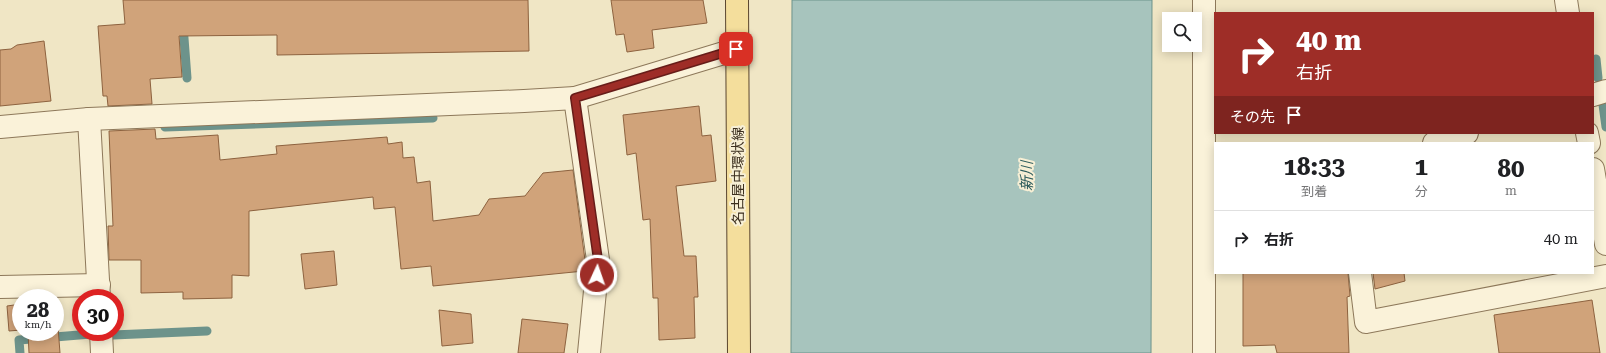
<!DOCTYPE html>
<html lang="ja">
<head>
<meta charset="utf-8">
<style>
  body { margin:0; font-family:"Roboto Serif","Noto Sans JP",serif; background:#f2f2f2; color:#202124; height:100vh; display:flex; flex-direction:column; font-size:15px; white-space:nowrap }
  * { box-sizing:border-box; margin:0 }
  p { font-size:13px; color:#757577 }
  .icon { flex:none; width:22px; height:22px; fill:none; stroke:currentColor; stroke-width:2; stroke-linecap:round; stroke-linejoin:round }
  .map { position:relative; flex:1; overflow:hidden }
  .sheet { position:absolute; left:1214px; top:142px; width:380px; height:132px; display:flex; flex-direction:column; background:#fff; border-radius:0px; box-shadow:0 2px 10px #0003 }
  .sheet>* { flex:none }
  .guide { position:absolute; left:1214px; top:12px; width:380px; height:122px; border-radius:0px; box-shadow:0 2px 10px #0003; background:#9e2d27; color:#fff; overflow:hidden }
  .fabs { position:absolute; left:1162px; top:12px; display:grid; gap:8px }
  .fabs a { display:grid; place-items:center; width:40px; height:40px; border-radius:0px; background:#fff; box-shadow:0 2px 10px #0003; font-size:20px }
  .speed { position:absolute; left:12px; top:289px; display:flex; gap:8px; font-size:20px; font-weight:700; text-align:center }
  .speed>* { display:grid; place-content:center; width:52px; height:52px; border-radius:50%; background:#fff; box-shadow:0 2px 10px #0003; line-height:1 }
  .speed small { font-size:10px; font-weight:400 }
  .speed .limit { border:6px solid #d22; background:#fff; color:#111 }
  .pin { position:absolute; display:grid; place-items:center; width:34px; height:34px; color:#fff; margin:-17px; border-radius:8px; box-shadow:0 2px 6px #0006 }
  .me { position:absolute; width:44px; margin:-22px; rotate:3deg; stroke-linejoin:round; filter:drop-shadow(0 0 3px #0008) }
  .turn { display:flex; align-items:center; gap:14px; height:84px; padding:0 16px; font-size:18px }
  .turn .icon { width:52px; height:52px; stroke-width:2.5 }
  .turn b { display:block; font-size:28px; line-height:34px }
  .then { display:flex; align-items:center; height:38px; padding:0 16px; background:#0003; gap:8px; font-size:15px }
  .eta { display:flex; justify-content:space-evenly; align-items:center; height:68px; text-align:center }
  .eta b { font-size:24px; font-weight:700; line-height:28px }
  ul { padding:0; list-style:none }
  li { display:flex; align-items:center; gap:12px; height:56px; padding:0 16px; border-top:1px solid #e0e0e0 }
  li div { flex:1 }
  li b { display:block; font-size:15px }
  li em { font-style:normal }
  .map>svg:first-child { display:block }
  .water { fill:#a7c4bd; stroke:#6d938b }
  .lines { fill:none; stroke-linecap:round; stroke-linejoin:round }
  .stream { stroke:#6d938b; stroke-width:9 }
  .building { fill:#d0a37a; stroke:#8d623f }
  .street-casing { stroke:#8d785a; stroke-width:24 }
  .primary-casing { stroke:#5a452e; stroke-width:24 }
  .street { stroke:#faf2d9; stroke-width:22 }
  .primary { stroke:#f4de9c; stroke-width:22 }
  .route-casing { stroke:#671d19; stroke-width:10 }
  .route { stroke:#9e2d27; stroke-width:7 }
  .labels { text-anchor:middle; stroke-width:4; stroke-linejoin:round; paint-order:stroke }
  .street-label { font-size:14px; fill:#3c2f1f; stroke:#f7efd5 }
  .water-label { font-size:15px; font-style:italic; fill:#2d5c5c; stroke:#f7efd5 }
</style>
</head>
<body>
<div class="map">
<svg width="1606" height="353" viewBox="0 0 1606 353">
  <rect width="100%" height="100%" fill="#f0e6c5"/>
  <!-- water -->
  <polygon class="water" points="792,0 1152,0 1151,353 791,353"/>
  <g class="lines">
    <!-- stream -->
    <g class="stream">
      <polyline points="183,25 187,78"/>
      <polyline points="1596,59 1598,78"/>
      <polyline points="1603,105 1606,127"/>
      <polyline points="165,127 433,118"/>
      <polyline points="113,335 207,331"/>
      <polyline points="20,353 19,340 91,334"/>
    </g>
  </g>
  <!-- building -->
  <g class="building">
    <polygon points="123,0 528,0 529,51 277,55 277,35 179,36 182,77 150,79 152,104 108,106 107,96 103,96 98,26 125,24"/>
    <polygon points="611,0 703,0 707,23 652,30 654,48 627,52 624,34 616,35"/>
    <polygon points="44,41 51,101 0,106 0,50 11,49 17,45"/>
    <polygon points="699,106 702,136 711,135 716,181 676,186 684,256 696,256 698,297 694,297 695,338 659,340 658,298 653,298 650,219 643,220 636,153 627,155 623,115"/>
    <polygon points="155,129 156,139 218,135 220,160 277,154 276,146 387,137 388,144 402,142 403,158 414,157 417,183 430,181 433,221 479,215 489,199 525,196 543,173 573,170 585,260 584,271 433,286 431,266 401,269 395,207 374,209 373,197 249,211 249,276 232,275 232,298 183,299 183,292 141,293 141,260 109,260 108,226 113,226 109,131"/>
    <polygon points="334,251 337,285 305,289 301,254"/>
    <polygon points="1243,273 1348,273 1350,296 1347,297 1349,353 1277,353 1275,345 1243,346"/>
    <polygon points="1373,273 1404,273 1405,281 1375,289"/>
    <polygon points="1592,300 1600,353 1499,353 1494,315"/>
    <polygon points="56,301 60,353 29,353 28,332 55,332"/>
    <polygon points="21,304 21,330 9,331 7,306"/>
    <polygon points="439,310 471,314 473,343 442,346"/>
    <polygon points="522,319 568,324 564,353 518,353"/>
  </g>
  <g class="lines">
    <defs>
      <g id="street">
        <polyline points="1204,0 1204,353"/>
        <polyline points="1566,0 1568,13"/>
        <polyline points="1593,95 1606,91"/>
        <polyline points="575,98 598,260 589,353"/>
        <polyline points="89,119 99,298"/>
        <polyline points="0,127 89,119 524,101 575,98 737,49"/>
        <polyline points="1587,133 1589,143"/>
        <polyline points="1434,143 1467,133"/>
        <polyline points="1593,169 1606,244"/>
        <polyline points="1360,273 1366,322 1606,276"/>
        <polyline points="0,287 99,285"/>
        <polyline points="101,332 102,353"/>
      </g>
      <polyline id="primary" points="737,0 739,353"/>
    </defs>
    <!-- street casing -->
    <use href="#street" class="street-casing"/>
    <!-- primary casing -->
    <use href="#primary" class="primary-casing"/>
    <!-- street -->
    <use href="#street" class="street"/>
    <!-- primary -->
    <use href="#primary" class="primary"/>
  </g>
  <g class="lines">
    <defs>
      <polyline id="route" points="597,275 598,260 575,98 736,49"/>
    </defs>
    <!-- route casing -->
    <use href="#route" class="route-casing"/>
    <!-- route -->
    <use href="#route" class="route"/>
  </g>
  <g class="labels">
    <!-- street labels -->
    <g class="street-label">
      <text transform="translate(738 176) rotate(-90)" y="5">名古屋中環状線</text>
    </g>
    <!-- water labels -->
    <g class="water-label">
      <text transform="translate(1027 176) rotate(-90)" y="5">新川</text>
    </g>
  </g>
</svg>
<div class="fabs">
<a><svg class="icon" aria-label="search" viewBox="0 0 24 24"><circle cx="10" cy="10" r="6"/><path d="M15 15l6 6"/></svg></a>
</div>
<div class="speed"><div>28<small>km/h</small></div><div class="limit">30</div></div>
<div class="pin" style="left:736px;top:49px;background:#d93025"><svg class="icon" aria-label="arrive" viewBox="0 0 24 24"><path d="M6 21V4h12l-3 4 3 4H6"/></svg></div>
<svg class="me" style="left:597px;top:275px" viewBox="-20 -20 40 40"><circle r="17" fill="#9e2d27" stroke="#fff" stroke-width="3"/><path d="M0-11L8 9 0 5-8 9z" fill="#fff"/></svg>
<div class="guide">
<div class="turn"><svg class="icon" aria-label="right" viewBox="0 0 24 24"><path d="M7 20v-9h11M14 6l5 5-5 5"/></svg><div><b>40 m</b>右折</div></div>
<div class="then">その先<svg class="icon" aria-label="arrive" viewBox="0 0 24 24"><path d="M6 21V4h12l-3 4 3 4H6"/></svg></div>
</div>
<section class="sheet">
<div class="eta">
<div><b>18:33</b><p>到着</p></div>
<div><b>1</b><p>分</p></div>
<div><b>80</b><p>m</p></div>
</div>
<ul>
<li><svg class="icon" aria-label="right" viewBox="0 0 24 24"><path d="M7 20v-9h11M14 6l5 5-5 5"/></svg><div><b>右折</b></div><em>40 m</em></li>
</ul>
</section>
</div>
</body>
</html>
